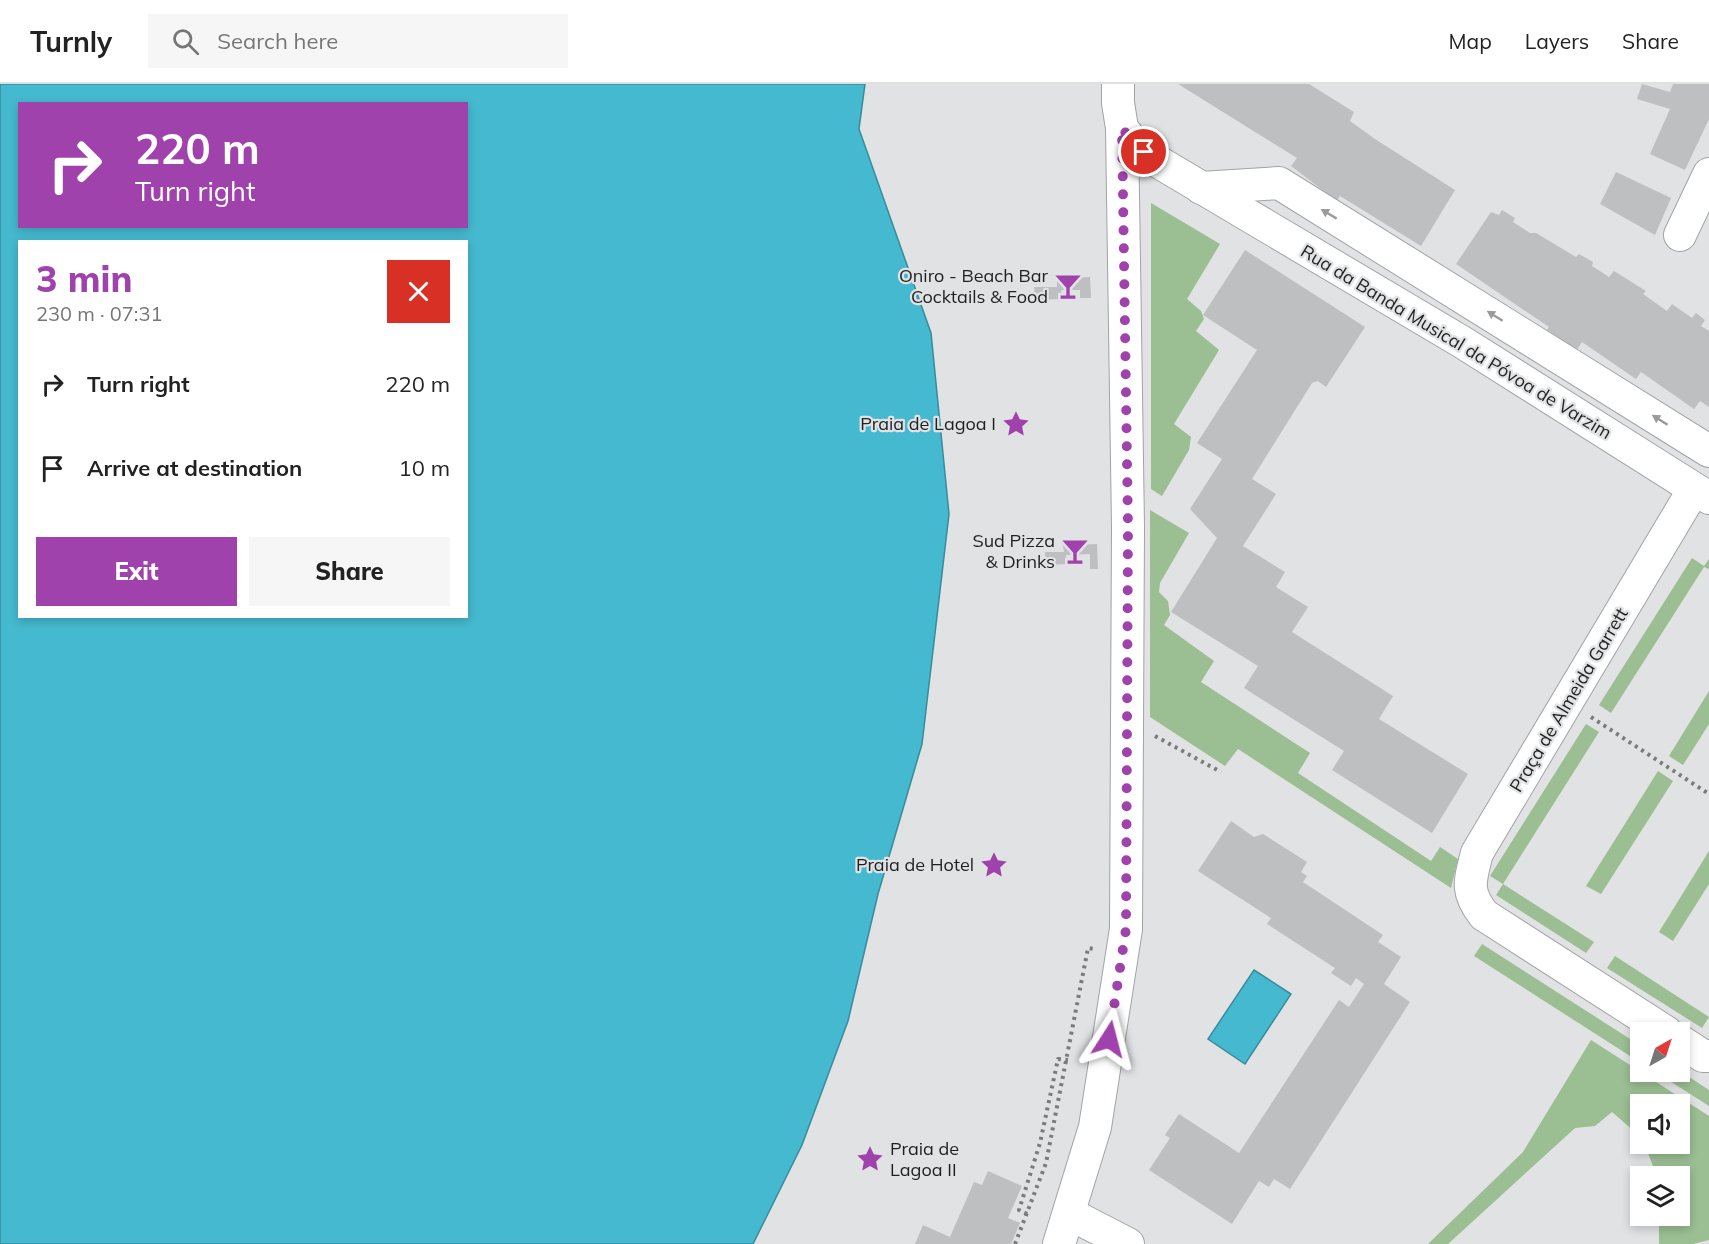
<!DOCTYPE html>
<html lang="en">
<head>
<meta charset="utf-8">
<style>
  body { margin:0; font-family:Mulish,sans-serif; background:#f6f6f6; color:#222; height:100vh; display:flex; flex-direction:column; font-size:22px; white-space:nowrap }
  * { box-sizing:border-box; margin:0 }
  p { font-size:20px; color:#767676 }
  .icon { flex:none; width:33px; height:33px; fill:none; stroke:currentColor; stroke-width:2; stroke-linecap:round; stroke-linejoin:round }
  .map { position:relative; flex:1; overflow:hidden }
  .panel { position:absolute; left:18px; top:156px; width:450px; height:378px; display:flex; flex-direction:column; background:#fff; border-radius:0px; box-shadow:0 3px 9px #0003 }
  .panel>* { flex:none }
  .top-card { position:absolute; left:18px; top:18px; width:450px; height:126px; border-radius:0px; box-shadow:0 3px 9px #0003; background:#a042ab; color:#fff; overflow:hidden }
  .needle { width:39px; rotate:39deg }
  .fabs { position:absolute; left:1630px; top:938px; display:grid; gap:12px }
  .fabs a { display:grid; place-items:center; width:60px; height:60px; border-radius:0px; background:#fff; box-shadow:0 3px 9px #0003; font-size:30px }
  .pin { position:absolute; display:grid; place-items:center; width:51px; height:51px; color:#fff; margin:-26px; border:3px solid #fff; border-radius:50%; box-shadow:0 2px 6px #0007 }
  .me { position:absolute; width:66px; margin:-33px; rotate:9deg; stroke-linejoin:round; filter:drop-shadow(0 0 4px #0008) }
  .turn { display:flex; align-items:center; gap:21px; height:126px; padding:0 18px; font-size:27px }
  .turn .icon { width:78px; height:78px; stroke-width:2.5 }
  .turn b { display:block; font-size:42px; line-height:51px }
  .round { display:grid; place-items:center; flex:none; width:63px; height:63px; border-radius:0px; background:#f6f6f6 }
  .head { display:flex; align-items:center; justify-content:space-between; height:102px; padding:0 18px }
  h1 { font-size:36px; font-weight:800; line-height:45px; color:#a042ab }
  .action { display:flex; gap:12px; margin-top:auto; padding:12px 18px }
  .action a { flex:1; height:69px; border-radius:0px; background:#a042ab; color:#fff; font-size:24px; font-weight:800; line-height:69px; text-align:center }
  .action a+a { background:#f6f6f6; color:#222 }
  ul { padding:0; list-style:none }
  li { display:flex; align-items:center; gap:18px; height:84px; padding:0 18px }
  li div { flex:1 }
  li b { display:block; font-size:22px }
  li em { font-style:normal }
  header { display:flex; align-items:center; gap:36px; box-sizing:border-box; height:84px; padding:0 30px; background:#fff; border-bottom:2px solid #e0e0e0 }
  header strong { font-size:28px }
  nav { display:flex; gap:33px; margin-inline-start:auto; font-size:21px }
  .search { width:420px; height:54px; background:#f6f6f6; display:flex; align-items:center; gap:15px; box-sizing:border-box; padding:0 21px; border-radius:0px; color:#767676; font-size:22px }
  .map>svg:first-child { display:block }
  .green { fill:#9bbe93 }
  .water { fill:#45b9cf; stroke:#3a8b9a; stroke-width:1.5; fill-rule:evenodd }
  .building { fill:#bdbfc0 }
  .lines { fill:none; stroke-linecap:round; stroke-linejoin:round }
  .minor-casing { stroke:#a1a3a5; stroke-width:34 }
  .path { stroke:#7a7b7b; stroke-width:4; stroke-dasharray:3 4.5; stroke-linecap:butt }
  .minor { stroke:#fff; stroke-width:32 }
  .oneway { fill:#9a9b9b }
  .route { stroke:#a042ab; stroke-width:10; stroke-dasharray:0 18 }
  .labels { text-anchor:middle; stroke-width:4.5; stroke-linejoin:round; paint-order:stroke }
  .poi-label { font-size:18px; fill:#1f2020; stroke:#e0e2e3; text-anchor:end }
  .street-label { font-size:18px; fill:#1f2020; stroke:#e0e2e3 }
</style>
</head>
<body>
<header>
<strong>Turnly</strong>
<div class="search"><svg class="icon" aria-label="search" viewBox="0 0 24 24"><circle cx="10" cy="10" r="6"/><path d="M15 15l6 6"/></svg>Search here</div>
<nav><a>Map</a><a>Layers</a><a>Share</a></nav>
</header>
<div class="map">
<svg width="1709" height="1160" viewBox="0 0 1709 1160">
  <rect width="100%" height="100%" fill="#e0e2e3"/>
  <!-- green -->
  <g class="green">
    <polygon points="1151,119 1220,160 1187,215 1201,227 1204,235 1196,247 1219,266 1174,340 1191,353 1189,366 1162,412 1151,405"/>
    <polygon points="1150,426 1189,449 1160,499 1159,508 1168,517 1170,531 1164,541 1214,577 1201,598 1310,669 1298,689 1431,777 1440,763 1458,775 1451,804 1238,665 1225,682 1150,633"/>
    <polygon points="1692,474 1704,482 1709,475 1709,485 1704,483 1611,629 1599,621"/>
    <polygon points="1709,607 1709,640 1683,681 1669,672"/>
    <polygon points="1586,640 1599,648 1503,800 1594,858 1586,869 1496,811 1503,800 1490,792"/>
    <polygon points="1658,687 1673,697 1601,810 1586,802"/>
    <polygon points="1709,767 1709,800 1673,857 1659,848"/>
    <polygon points="1482,860 1641,962 1641,979 1474,872"/>
    <polygon points="1615,872 1709,933 1702,944 1607,884"/>
    <polygon points="1591,956 1709,1032 1709,1156 1693,1160 1659,1160 1659,1131 1680,1131 1680,1092 1657,1092 1644,1059 1680,1059 1680,1020 1641,1020 1641,1053 1612,1028 1595,1042 1575,1044 1448,1160 1428,1160 1523,1068"/>
    <polygon points="1654,987 1680,987 1709,1006 1709,1022"/>
  </g>
  <!-- water -->
  <g class="water">
    <path d="M 0,0 L 865,0 L 859,45 L 931,249 L 949,430 L 922,660 L 878,810 L 848,937 L 802,1061 L 753,1160 L 0,1160 ZM 20,20 L 466,20 L 466,142 L 20,142 ZM 20,158 L 466,158 L 466,532 L 20,532 Z"/>
    <polygon points="1254,886 1291,910 1245,980 1208,955"/>
  </g>
  <!-- building -->
  <g class="building">
    <polygon points="1178,0 1309,0 1354,28 1350,37 1375,55 1455,106 1421,162 1340,112 1337,117 1291,82 1297,74"/>
    <polygon points="1642,0 1670,8 1673,0 1709,0 1709,35 1685,86 1650,70 1670,25 1637,15"/>
    <polygon points="1616,88 1671,114 1655,151 1600,120"/>
    <polygon points="1502,126 1515,134 1513,138 1530,149 1536,149 1576,173 1579,170 1593,178 1592,182 1609,193 1614,187 1646,207 1643,210 1667,227 1672,220 1692,234 1696,229 1705,236 1701,242 1709,247 1709,323 1700,317 1694,325 1641,288 1636,295 1582,258 1576,267 1547,246 1549,243 1456,180 1491,128 1499,131"/>
    <polygon points="1245,166 1365,243 1326,303 1318,297 1312,299 1252,395 1276,410 1243,462 1285,488 1276,503 1308,523 1292,548 1393,612 1379,635 1468,690 1432,749 1332,686 1344,667 1244,604 1258,582 1171,528 1217,454 1190,425 1222,375 1197,359 1257,266 1203,231"/>
    <polygon points="1090,193 1091,214 1080,214 1080,206 1061,206 1062,215 1035,216 1034,203 1057,203 1057,195"/>
    <polygon points="1097,460 1098,485 1090,485 1090,470 1066,471 1067,480 1045,481 1045,468 1064,468 1063,461"/>
    <polygon points="1231,737 1254,753 1263,750 1307,778 1301,788 1307,792 1303,798 1383,851 1378,858 1401,873 1384,900 1410,918 1290,1105 1274,1095 1269,1103 1259,1097 1232,1140 1149,1086 1170,1054 1165,1051 1179,1030 1239,1069 1339,916 1349,923 1364,900 1356,894 1351,902 1331,889 1335,884 1267,840 1271,834 1198,787"/>
    <polygon points="988,1087 1022,1102 1008,1134 1020,1139 1011,1160 915,1160 923,1141 950,1153 974,1098 982,1101"/>
  </g>
  <g class="lines">
    <defs>
      <g id="minor">
        <polyline points="1122,44 1134,60 1155,76 1462,258 1709,414"/>
        <polyline points="1201,104 1279,99 1709,367"/>
        <polyline points="1680,151 1709,90"/>
        <path d="M 1666,948 L 1484,831 C 1465,807 1470,797 1477,769 L 1694,405"/>
        <polyline points="1680,957 1703,972 1709,972"/>
        <polyline points="1070,1130 1128,1160"/>
        <polyline points="1059,1160 1095,1043 1126,845 1128,443 1122,44 1118,19 1118,0"/>
      </g>
    </defs>
    <!-- minor casing -->
    <use href="#minor" class="minor-casing"/>
    <!-- path -->
    <g class="path">
      <polyline points="1591,633 1709,710"/>
      <polyline points="1155,652 1221,688"/>
      <polyline points="1027,1130 1019,1126 1040,1059 1058,975 1068,976"/>
      <polyline points="1015,1160 1046,1079 1088,864 1094,865"/>
    </g>
    <!-- minor -->
    <use href="#minor" class="minor"/>
  </g>
  <!-- one-way arrows -->
  <defs><path id="oneway-solid" d="M-6-.8H1V-3.2L6.5 0L1 3.2V.8H-6Z" transform="scale(1.5)"/></defs>
  <g class="oneway">
    <use href="#oneway-solid" transform="translate(1329 130) rotate(-149)"/>
    <use href="#oneway-solid" transform="translate(1495 232) rotate(-148)"/>
    <use href="#oneway-solid" transform="translate(1660 336) rotate(-148)"/>
  </g>
  <g class="lines">
    <!-- route -->
    <polyline class="route" points="1109,955 1126,845 1128,443 1122,44 1134,60 1144,68"/>
  </g>
  <!-- icons -->
  <defs>
    <symbol id="bar-bare" viewBox="-9 -9 18 18"><path d="M-6-5H6L.8 .8V4.5H3.5V6h-7V4.5H-.8V.8Z" fill="#a042ab" stroke="#e0e2e3" stroke-width="2.5" paint-order="stroke"/></symbol>
    <symbol id="sight-bare" viewBox="-9 -9 18 18"><path d="M0-6L1.8-2.2L6-1.7L2.9 1.2L3.7 5.4L0 3.3L-3.7 5.4L-2.9 1.2L-6-1.7L-1.8-2.2Z" fill="#a042ab" stroke="#e0e2e3" stroke-width="2.5" paint-order="stroke"/></symbol>
  </defs>
  <g fill-rule="evenodd">
    <use href="#bar-bare" x="1049" y="183" width="38" height="38"/>
    <use href="#sight-bare" x="997" y="321" width="38" height="38"/>
    <use href="#bar-bare" x="1056" y="448" width="38" height="38"/>
    <use href="#sight-bare" x="975" y="762" width="38" height="38"/>
    <use href="#sight-bare" x="851" y="1056" width="38" height="38"/>
  </g>
  <g class="labels">
    <!-- poi labels -->
    <g class="poi-label">
      <text x="1048" y="198">Oniro - Beach Bar<tspan x="1048" dy="21">Cocktails &amp; Food</tspan></text>
      <text x="996" y="346">Praia de Lagoa I</text>
      <text x="1055" y="463">Sud Pizza<tspan x="1055" dy="21">&amp; Drinks</tspan></text>
      <text x="974" y="787">Praia de Hotel</text>
      <text x="890" y="1071" text-anchor="start">Praia de<tspan x="890" dy="21">Lagoa II</tspan></text>
    </g>
    <!-- street labels -->
    <g class="street-label">
      <text transform="translate(1456 258) rotate(31)" y="6">Rua da Banda Musical da Póvoa de Varzim</text>
      <text transform="translate(1569 616) rotate(-59)" y="6">Praça de Almeida Garrett</text>
    </g>
  </g>
</svg>
<div class="fabs">
<a><svg class="needle" viewBox="-14 -14 28 28"><path d="M0-13l5 13h-10z" fill="#e53935"/><path d="M0 13l5-13h-10z" fill="#767676"/></svg></a>
<a><svg class="icon" aria-label="sound" viewBox="0 0 24 24"><path d="M4 9h4l5-4v14l-5-4H4zM17 9q2 3 0 6"/></svg></a>
<a><svg class="icon" aria-label="layers" viewBox="0 0 24 24"><path d="M12 4l9 5-9 5-9-5zM3 14l9 5 9-5"/></svg></a>
</div>
<div class="pin" style="left:1144px;top:68px;background:#d93025"><svg class="icon" aria-label="arrive" viewBox="0 0 24 24"><path d="M6 21V4h12l-3 4 3 4H6"/></svg></div>
<svg class="me" style="left:1109px;top:955px" viewBox="-20 -20 40 40"><path d="M0-17L14 15 0 8-14 15z" fill="#a042ab" stroke="#fff" stroke-width="4"/></svg>
<div class="top-card">
<div class="turn"><svg class="icon" aria-label="right" viewBox="0 0 24 24"><path d="M7 20v-9h11M14 6l5 5-5 5"/></svg><div><b>220 m</b>Turn right</div></div>
</div>
<section class="panel">
<div class="head"><div><h1>3 min</h1><p>230 m · 07:31</p></div><a class="round" style="background:#d93025;color:#fff"><svg class="icon" aria-label="close" viewBox="0 0 24 24"><path d="M6 6l12 12M18 6L6 18"/></svg></a></div>
<ul>
<li><svg class="icon" aria-label="right" viewBox="0 0 24 24"><path d="M7 20v-9h11M14 6l5 5-5 5"/></svg><div><b>Turn right</b></div><em>220 m</em></li>
<li><svg class="icon" aria-label="arrive" viewBox="0 0 24 24"><path d="M6 21V4h12l-3 4 3 4H6"/></svg><div><b>Arrive at destination</b></div><em>10 m</em></li>
</ul>
<div class="action"><a>Exit</a><a>Share</a></div>
</section>
</div>
</body>
</html>
